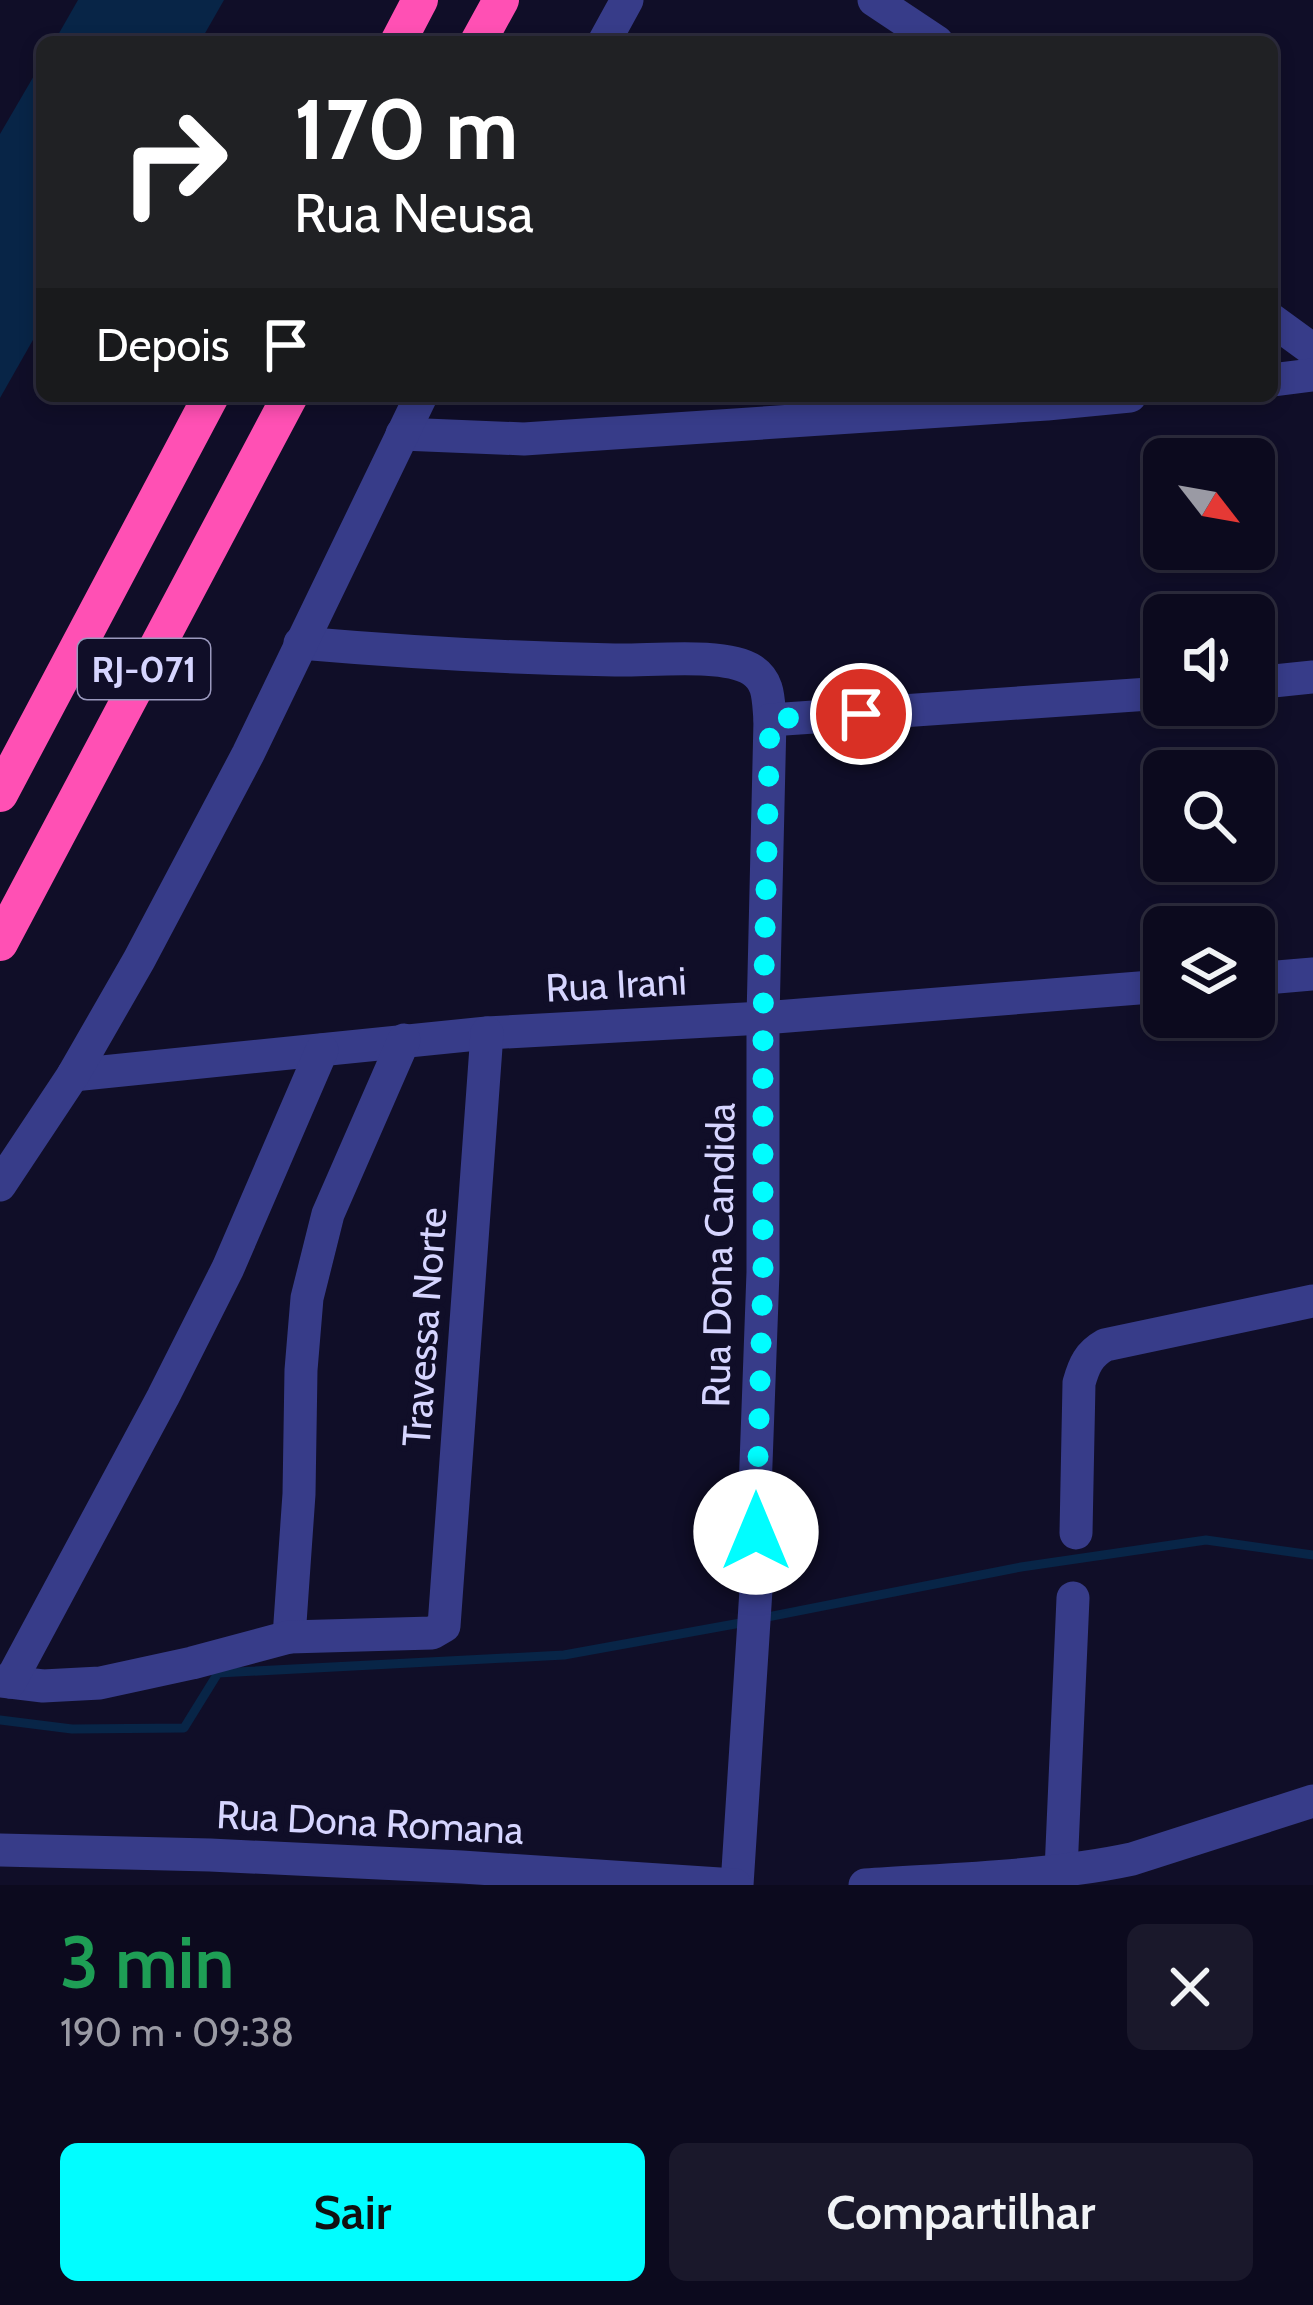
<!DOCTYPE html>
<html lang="pt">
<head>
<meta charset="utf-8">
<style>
  body { margin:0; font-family:Cabin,sans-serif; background:#1a182b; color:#f1f3f6; height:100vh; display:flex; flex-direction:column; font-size:45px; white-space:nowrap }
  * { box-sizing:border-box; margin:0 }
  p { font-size:39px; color:#9a9aa4 }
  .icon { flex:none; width:66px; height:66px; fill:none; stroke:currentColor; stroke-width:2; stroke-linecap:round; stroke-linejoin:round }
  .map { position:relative; height:1885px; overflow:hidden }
  .details { display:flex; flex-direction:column; background:#0c0a1e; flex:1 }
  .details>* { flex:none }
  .top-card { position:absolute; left:36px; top:36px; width:1242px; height:366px; border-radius:18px; box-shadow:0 6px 18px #0003,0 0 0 3px #2c2b3c; background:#202124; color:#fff; overflow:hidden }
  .needle { width:78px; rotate:121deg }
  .fabs { position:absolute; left:1143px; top:438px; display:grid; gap:24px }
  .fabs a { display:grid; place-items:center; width:132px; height:132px; border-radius:18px; background:#0c0a1e; box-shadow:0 6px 18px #0003,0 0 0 3px #2c2b3c; font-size:60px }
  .pin { position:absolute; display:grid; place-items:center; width:102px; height:102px; color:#fff; margin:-51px; border:6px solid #fff; border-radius:50%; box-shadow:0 3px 12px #0007 }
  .me { position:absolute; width:132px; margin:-66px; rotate:0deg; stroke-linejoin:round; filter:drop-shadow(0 0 9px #0008) }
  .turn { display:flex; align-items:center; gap:42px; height:252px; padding:0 60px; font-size:54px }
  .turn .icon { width:156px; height:156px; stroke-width:2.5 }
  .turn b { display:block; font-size:84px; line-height:102px }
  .then { display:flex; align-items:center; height:114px; padding:0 60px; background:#0003; gap:24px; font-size:45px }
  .round { display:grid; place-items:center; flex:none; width:126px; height:126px; border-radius:18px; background:#1a182b }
  .head { display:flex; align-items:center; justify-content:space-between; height:204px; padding:0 60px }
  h1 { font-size:72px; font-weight:600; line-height:90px; color:#1e9e55 }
  .action { display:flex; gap:24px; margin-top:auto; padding:24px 60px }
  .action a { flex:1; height:138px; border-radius:18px; background:#01fdff; color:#111; font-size:48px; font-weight:600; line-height:138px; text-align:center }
  .action a+a { background:#1a182b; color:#f1f3f6 }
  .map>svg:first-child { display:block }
  .water { fill:#082547 }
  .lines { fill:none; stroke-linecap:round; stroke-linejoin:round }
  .stream { stroke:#082547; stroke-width:9 }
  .street { stroke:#373c89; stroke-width:33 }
  .highway { stroke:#ff50b4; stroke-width:36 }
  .route { stroke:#01fdff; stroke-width:21; stroke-dasharray:0 37.8 }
  .labels { text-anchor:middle; stroke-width:12; stroke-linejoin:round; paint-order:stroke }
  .shield { fill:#100e28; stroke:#9b99be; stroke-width:3 }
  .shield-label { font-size:36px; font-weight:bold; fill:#d6d5ff }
  .street-label { font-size:39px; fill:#d6d5ff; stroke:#100e28 }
</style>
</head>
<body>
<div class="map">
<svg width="1313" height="1885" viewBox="0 0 1313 1885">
  <rect width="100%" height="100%" fill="#100e28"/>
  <!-- water -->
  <g class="water">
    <polygon points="78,0 224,0 200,42 54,42"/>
    <polygon points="42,62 42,324 0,398 0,134"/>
  </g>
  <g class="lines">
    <!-- stream -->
    <g class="stream">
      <polyline points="762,1618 1021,1567 1206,1540 1313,1555"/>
      <polyline points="0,1720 72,1729 184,1728 218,1673 564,1655 746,1622"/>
    </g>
    <!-- street -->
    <g class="street">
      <polyline points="874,0 937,42"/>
      <polyline points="604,42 627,0"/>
      <polyline points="1272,320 1313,350"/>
      <polyline points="1272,380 1313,375"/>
      <polyline points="402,434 524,439 1047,404 1130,396"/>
      <path d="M 300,643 C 405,652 510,658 615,660 C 649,661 725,652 752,670 C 770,682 768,700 770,720 L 763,1018 L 763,1272 L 755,1491 L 757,1574 L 737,1885"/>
      <polyline points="1254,683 1313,677"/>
      <polyline points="770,720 1164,693"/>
      <polyline points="1254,979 1313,974"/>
      <polyline points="73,1075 487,1033 763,1018 1164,986"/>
      <polyline points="0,1185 73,1075 139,960 248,754 421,396"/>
      <path d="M 1076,1533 L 1079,1383 C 1084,1365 1089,1354 1105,1345 L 1313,1301"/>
      <polyline points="289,1637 299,1494 301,1370 307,1298 328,1214 404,1040"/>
      <polyline points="0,1681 43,1686 100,1683 192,1663 289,1637 432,1633 444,1626 487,1033"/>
      <polyline points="10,1682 163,1397 228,1268 322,1050"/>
      <polyline points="0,1850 210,1855 462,1867 735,1885"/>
      <polyline points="1061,1871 1073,1598"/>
      <path d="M 865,1885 C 952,1879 1048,1877 1132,1859 L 1313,1801"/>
    </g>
    <!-- highway -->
    <g class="highway">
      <polyline points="398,42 420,0"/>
      <polyline points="478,42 501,0"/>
      <polyline points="0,794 211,396"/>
      <polyline points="0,943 290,396"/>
    </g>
  </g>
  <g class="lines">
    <!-- route -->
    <polyline class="route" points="756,1532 763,1272 763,1018 770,719 861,714"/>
  </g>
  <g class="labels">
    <!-- shield labels -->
    <rect class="shield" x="78" y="639" width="132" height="60" rx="9"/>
    <g class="shield-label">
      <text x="144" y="682">RJ-071</text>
    </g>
    <!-- street labels -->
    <g class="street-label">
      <text transform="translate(616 984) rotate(-3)" y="14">Rua Irani</text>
      <text transform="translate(718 1255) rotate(-89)" y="14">Rua Dona Candida</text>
      <text transform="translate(424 1327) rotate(-86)" y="14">Travessa Norte</text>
      <text transform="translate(370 1822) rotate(3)" y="14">Rua Dona Romana</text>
    </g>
  </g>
</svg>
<div class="fabs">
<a><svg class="needle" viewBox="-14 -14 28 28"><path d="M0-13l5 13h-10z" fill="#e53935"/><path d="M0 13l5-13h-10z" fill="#9a9aa4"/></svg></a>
<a><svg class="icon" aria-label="sound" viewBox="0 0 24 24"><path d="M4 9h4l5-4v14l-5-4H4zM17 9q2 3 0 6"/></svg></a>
<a><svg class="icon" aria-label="search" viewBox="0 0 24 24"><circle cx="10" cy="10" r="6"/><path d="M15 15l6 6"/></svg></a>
<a><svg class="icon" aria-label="layers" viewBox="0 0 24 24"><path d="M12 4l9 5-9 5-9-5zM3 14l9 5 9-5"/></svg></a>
</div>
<div class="pin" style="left:861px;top:714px;background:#d93025"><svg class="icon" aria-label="arrive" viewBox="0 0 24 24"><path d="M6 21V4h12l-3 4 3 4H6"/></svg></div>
<svg class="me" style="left:756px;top:1532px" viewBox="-20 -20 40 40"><circle r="19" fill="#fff"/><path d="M0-13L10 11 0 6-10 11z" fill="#01fdff"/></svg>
<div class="top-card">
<div class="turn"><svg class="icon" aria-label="right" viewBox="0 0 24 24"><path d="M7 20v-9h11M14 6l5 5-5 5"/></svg><div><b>170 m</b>Rua Neusa</div></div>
<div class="then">Depois<svg class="icon" aria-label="arrive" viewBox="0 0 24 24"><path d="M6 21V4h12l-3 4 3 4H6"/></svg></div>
</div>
</div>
<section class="details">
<div class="head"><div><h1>3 min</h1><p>190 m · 09:38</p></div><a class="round"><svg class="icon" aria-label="close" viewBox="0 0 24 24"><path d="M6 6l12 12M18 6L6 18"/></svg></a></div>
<div class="action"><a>Sair</a><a>Compartilhar</a></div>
</section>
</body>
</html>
